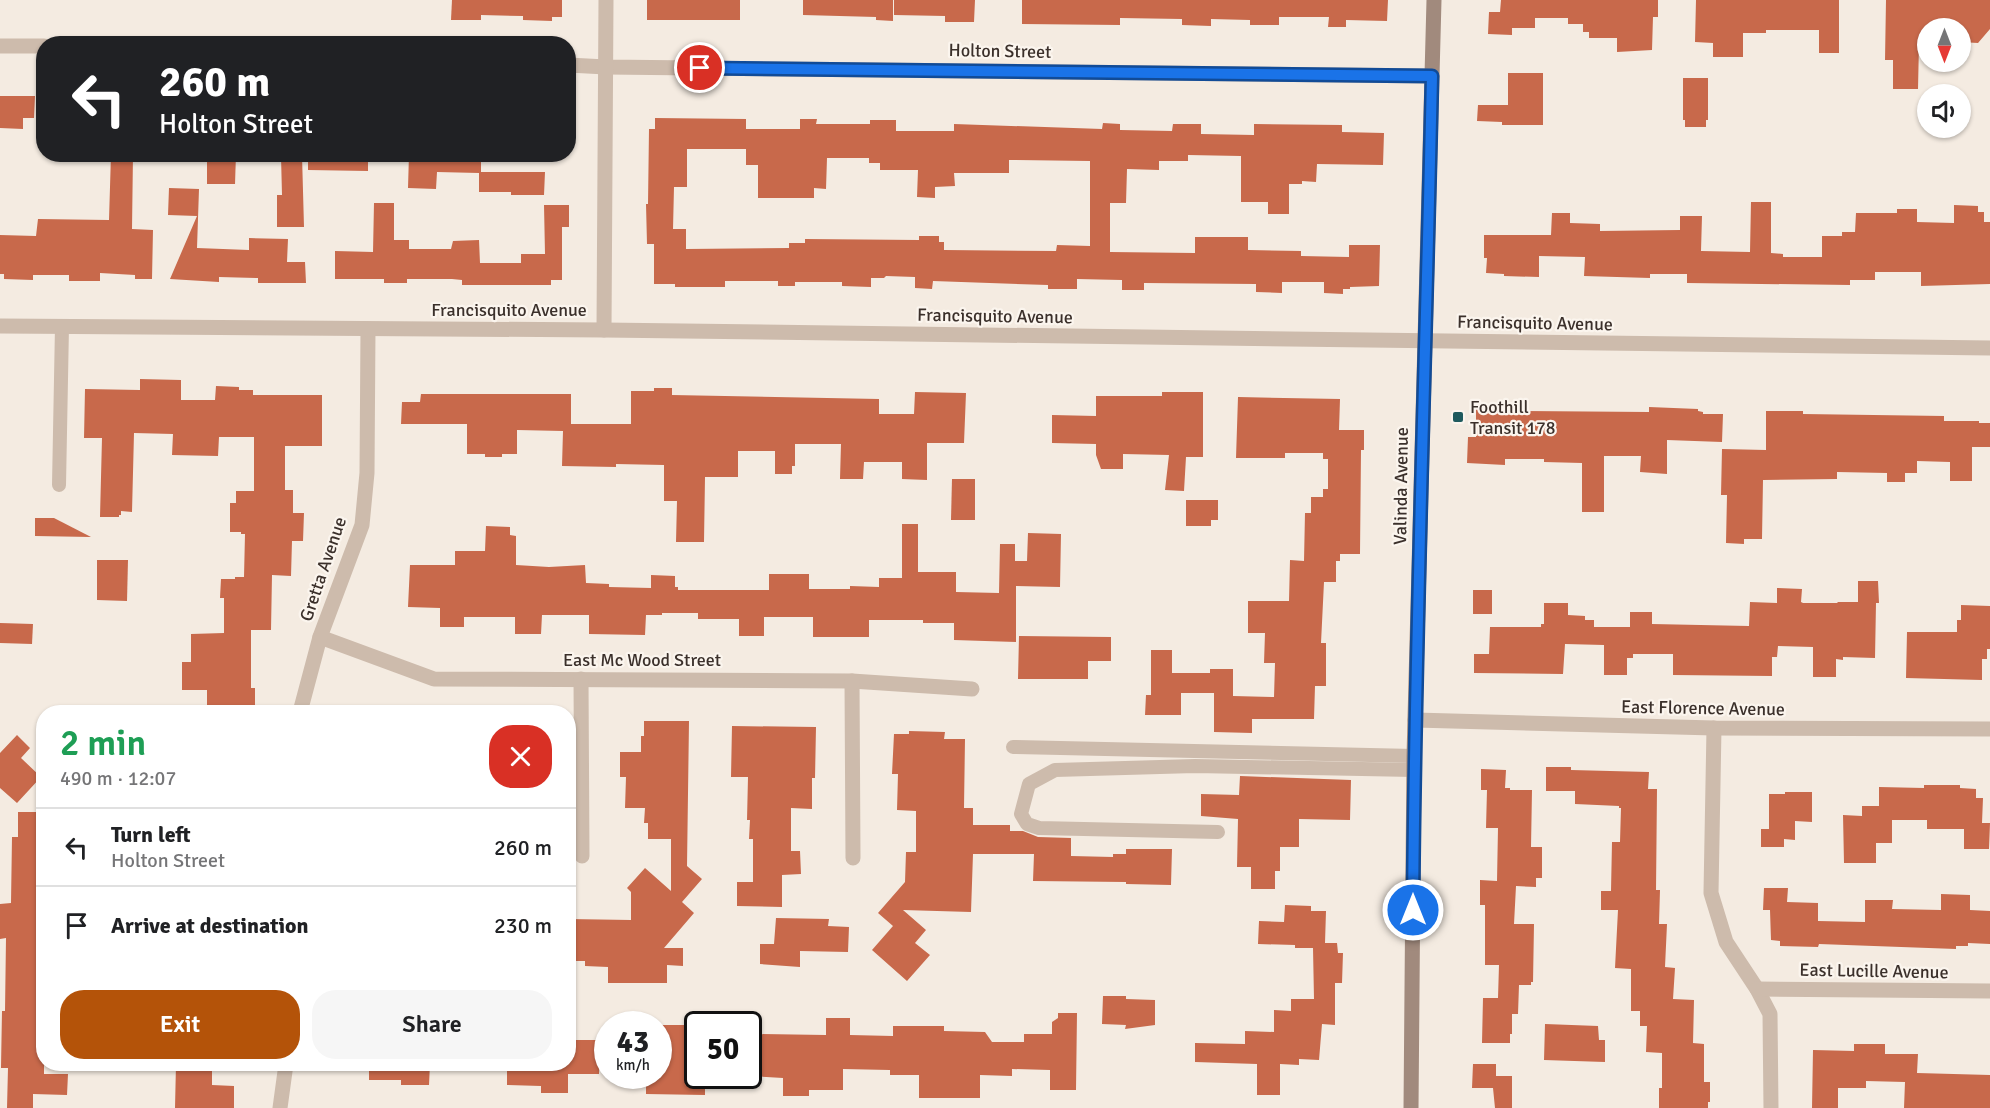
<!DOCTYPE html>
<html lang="en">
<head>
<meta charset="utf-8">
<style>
  body { margin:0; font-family:Signika,sans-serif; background:#f6f6f6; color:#202124; height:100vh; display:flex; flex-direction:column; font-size:22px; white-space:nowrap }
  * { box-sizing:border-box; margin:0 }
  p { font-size:20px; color:#757577 }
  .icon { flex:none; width:33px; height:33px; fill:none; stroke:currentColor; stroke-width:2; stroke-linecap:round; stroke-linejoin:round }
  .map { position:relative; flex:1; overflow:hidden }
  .side { position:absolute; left:36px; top:705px; width:540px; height:366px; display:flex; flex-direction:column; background:#fff; border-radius:24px; box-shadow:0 2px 4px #0004 }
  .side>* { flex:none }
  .top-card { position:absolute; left:36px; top:36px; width:540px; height:126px; border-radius:24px; box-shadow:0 2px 4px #0004; background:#202124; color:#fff; overflow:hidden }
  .needle { width:39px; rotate:180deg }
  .fabs { position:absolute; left:1917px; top:18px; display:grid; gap:12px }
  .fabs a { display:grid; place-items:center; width:54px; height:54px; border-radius:50%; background:#fff; box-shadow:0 2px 4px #0004; font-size:30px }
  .speed { position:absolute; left:594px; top:1011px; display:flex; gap:12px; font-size:30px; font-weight:700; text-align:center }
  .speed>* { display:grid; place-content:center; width:78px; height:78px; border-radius:50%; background:#fff; box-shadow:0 2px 4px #0004; line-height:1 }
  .speed small { font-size:15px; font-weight:400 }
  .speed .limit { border:3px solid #111; border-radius:9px; background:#fff; color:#111 }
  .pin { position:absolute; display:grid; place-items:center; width:51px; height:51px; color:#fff; margin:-26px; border:3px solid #fff; border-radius:50%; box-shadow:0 2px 6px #0007 }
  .me { position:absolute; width:66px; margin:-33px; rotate:0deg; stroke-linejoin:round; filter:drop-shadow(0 0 4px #0008) }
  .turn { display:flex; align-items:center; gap:21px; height:126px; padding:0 24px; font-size:27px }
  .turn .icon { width:78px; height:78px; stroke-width:2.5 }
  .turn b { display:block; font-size:42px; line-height:51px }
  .round { display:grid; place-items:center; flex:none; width:63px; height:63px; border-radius:24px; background:#f6f6f6 }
  .headline { display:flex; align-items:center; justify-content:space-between; height:102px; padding:0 24px }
  h1 { font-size:36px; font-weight:600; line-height:45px; color:#1e9e55 }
  .action { display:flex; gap:12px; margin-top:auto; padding:12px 24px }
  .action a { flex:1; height:69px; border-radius:24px; background:#b45309; color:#fff; font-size:24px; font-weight:600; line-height:69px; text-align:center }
  .action a+a { background:#f6f6f6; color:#202124 }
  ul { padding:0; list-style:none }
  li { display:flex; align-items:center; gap:18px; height:78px; padding:0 24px; border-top:2px solid #e0e0e0 }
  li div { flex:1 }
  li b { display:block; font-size:22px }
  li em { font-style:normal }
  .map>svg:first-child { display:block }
  .building { fill:#c8694b; fill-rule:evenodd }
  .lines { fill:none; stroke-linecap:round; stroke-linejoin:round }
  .service { stroke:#cdbbac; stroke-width:14 }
  .minor { stroke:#cdbbac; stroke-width:15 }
  .tertiary { stroke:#cdbbac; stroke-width:15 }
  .secondary { stroke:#a18a7d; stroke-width:15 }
  .route-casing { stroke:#114b97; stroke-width:15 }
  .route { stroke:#1a73e8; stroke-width:10 }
  .poi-dot { fill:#1f5a5e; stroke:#fbf5ee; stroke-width:2 }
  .labels { text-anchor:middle; stroke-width:4.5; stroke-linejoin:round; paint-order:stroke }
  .street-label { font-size:18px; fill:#3b302b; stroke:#fbf5ee }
  .poi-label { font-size:18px; fill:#3b302b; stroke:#fbf5ee; text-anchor:start }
</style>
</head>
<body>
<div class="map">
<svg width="1990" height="1108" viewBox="0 0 1990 1108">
  <rect width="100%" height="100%" fill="#f4ebe1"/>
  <!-- building -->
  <g class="building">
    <polygon points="452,0 481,0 481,20 451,20"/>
    <polygon points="481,0 562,0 562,17 552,17 552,21 523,20 523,16 481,15"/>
    <rect x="647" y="0" width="93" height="20"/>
    <polygon points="803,0 893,0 893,21 876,20 876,17 803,15"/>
    <polygon points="894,0 975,0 974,22 945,22 945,16 894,15"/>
    <polygon points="1022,0 1388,0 1387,21 1346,20 1346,27 1328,27 1329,17 1279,17 1279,25 1250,25 1250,20 1211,19 1211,26 1182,25 1182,19 1120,18 1120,25 1022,24"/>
    <polygon points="1501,0 1658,0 1658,17 1653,17 1652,50 1617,52 1617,38 1589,38 1589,32 1583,32 1583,24 1568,24 1568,18 1535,18 1535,28 1512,28 1512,35 1488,34 1489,12 1500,12"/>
    <polygon points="1696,0 1839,0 1839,53 1819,53 1819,30 1766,30 1766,33 1743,33 1743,57 1713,57 1713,43 1695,42"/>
    <polygon points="1886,0 1990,0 1990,29 1978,43 1960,42 1960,28 1928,28 1928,43 1919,43 1918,89 1893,89 1893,60 1885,60"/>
    <polygon points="1508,73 1543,73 1543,125 1502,125 1502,122 1477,121 1478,105 1508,105"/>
    <polygon points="1683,78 1708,78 1708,120 1706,120 1706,127 1685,127 1685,120 1683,120"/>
    <polygon points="0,96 35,96 34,118 23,118 23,129 0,128"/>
    <path d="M 655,118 L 746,119 L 746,129 L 800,129 L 800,119 L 817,119 L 816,124 L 870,124 L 870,120 L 896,120 L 896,131 L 954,131 L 954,124 L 1102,129 L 1103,123 L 1120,124 L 1120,130 L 1172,131 L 1173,124 L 1201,124 L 1201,134 L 1254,135 L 1254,124 L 1342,125 L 1342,132 L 1384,133 L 1383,165 L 1317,164 L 1316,182 L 1302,181 L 1302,184 L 1289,184 L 1289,214 L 1268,214 L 1268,202 L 1241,202 L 1241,156 L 1188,155 L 1188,161 L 1159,161 L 1159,170 L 1127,169 L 1126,203 L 1110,203 L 1110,252 L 1195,253 L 1195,237 L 1248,237 L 1248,250 L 1301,251 L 1301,256 L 1349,257 L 1349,245 L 1380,245 L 1379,286 L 1350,287 L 1350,289 L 1343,289 L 1343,294 L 1324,293 L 1324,282 L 1282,282 L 1282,293 L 1256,292 L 1256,284 L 1144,283 L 1144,290 L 1122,290 L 1122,280 L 1077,279 L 1077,289 L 1048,289 L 1048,285 L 933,281 L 932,289 L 915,288 L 915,277 L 886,276 L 884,278 L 871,278 L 871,287 L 842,286 L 842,282 L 795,282 L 795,286 L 778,286 L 778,281 L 725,281 L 725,287 L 675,287 L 675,284 L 654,284 L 654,244 L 647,244 L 646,204 L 648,204 L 649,129 L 655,129 ZM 687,149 L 746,149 L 746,165 L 758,165 L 758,198 L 814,198 L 814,188 L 826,189 L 827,158 L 869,158 L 869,163 L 880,163 L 880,170 L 918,170 L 917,197 L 935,198 L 935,187 L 955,186 L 954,173 L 1009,173 L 1009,160 L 1090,161 L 1090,246 L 1057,245 L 1056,251 L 944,250 L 944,242 L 939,242 L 939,236 L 919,236 L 919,240 L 805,239 L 805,243 L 789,243 L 789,248 L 686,249 L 686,229 L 673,229 L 674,187 L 687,187 Z"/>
    <polygon points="111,154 133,154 132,229 153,230 152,279 135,279 135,275 100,273 100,281 69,281 69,275 33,275 33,280 4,279 4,274 0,274 0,235 36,236 38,219 109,220"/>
    <polygon points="207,154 236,154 235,184 207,184"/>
    <polygon points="308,154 368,154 368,171 308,170"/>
    <polygon points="409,154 481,154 481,172 545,172 544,195 511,195 511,192 479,192 479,173 437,172 436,189 408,188"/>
    <polygon points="302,155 304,227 277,227 277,195 282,195 281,156"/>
    <polygon points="169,188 199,189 197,248 249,250 249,238 288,239 287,262 305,262 306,283 258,283 258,278 219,277 219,282 170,279 197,216 168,215"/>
    <polygon points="1751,202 1771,202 1771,253 1783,254 1783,257 1822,257 1822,236 1842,236 1842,232 1855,232 1856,213 1897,213 1897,209 1917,209 1917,222 1954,223 1954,205 1978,206 1978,212 1984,212 1984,222 1990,222 1990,284 1921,286 1921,272 1875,272 1875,280 1850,280 1850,285 1687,283 1687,274 1650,274 1650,278 1584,276 1585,257 1539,256 1539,277 1504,276 1504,274 1486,273 1487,258 1484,258 1484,235 1551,235 1552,213 1570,213 1570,223 1600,224 1600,231 1680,230 1680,216 1702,216 1701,251 1750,252"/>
    <polygon points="374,203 394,203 394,240 409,240 409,249 451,249 453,241 479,240 480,263 521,263 521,254 545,254 544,205 569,205 569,227 562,227 562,280 551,280 551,285 462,285 462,280 452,279 407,279 407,283 384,283 384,279 335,279 335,251 373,252"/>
    <polygon points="140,379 181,380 181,400 215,400 216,386 239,387 239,390 253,390 253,395 322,395 322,446 285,446 285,490 293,490 293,513 304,513 303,541 292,541 291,576 272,575 271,630 251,630 251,688 255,688 255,712 233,712 233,707 207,707 207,690 182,690 182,662 191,662 191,634 224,633 224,598 220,598 221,579 235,579 235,577 244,577 245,534 241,534 241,532 230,532 230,503 236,503 236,491 254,491 254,437 219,437 218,456 172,455 173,434 134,433 132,512 121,511 121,515 119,515 119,517 100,517 102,438 84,438 85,389 140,390"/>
    <polygon points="654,388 672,388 672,395 879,399 879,414 914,414 915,392 966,393 964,443 927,443 927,480 902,479 902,462 864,462 863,479 840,479 841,444 795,444 795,466 792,466 792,474 775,474 775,451 738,451 738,477 705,477 704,542 676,542 677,501 664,501 664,465 616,464 616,467 562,466 563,431 517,430 517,454 502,454 502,457 485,457 485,454 467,454 467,424 401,424 402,402 420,402 421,394 571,394 571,424 631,424 631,391 654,391"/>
    <polygon points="1162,392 1203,392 1203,457 1186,457 1184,491 1165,490 1169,455 1123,454 1123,469 1101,469 1096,455 1096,444 1052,443 1052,415 1096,416 1096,396 1162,396"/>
    <polygon points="1238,397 1340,399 1339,430 1364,430 1364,450 1361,450 1360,554 1340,554 1340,561 1336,561 1336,582 1324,582 1321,643 1326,643 1326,686 1315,686 1314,719 1252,719 1252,733 1214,732 1214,693 1181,693 1181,715 1145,715 1146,695 1151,695 1151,650 1172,650 1172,673 1210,673 1210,669 1233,669 1233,696 1274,697 1275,663 1264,663 1265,633 1248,633 1248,601 1289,601 1290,560 1304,561 1305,513 1311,513 1311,497 1323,497 1323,489 1328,489 1328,459 1323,459 1323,453 1285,453 1285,458 1236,458"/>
    <polygon points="1476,404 1512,404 1512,411 1649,412 1649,407 1698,409 1698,411 1703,412 1703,414 1723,414 1722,442 1667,440 1667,474 1640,472 1641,456 1604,456 1604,512 1582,512 1582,463 1544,462 1544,459 1505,459 1505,465 1467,463 1468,437 1476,437"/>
    <polygon points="1766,411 1803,411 1803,414 1944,416 1944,421 1979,421 1979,423 1990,423 1990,447 1972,447 1972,481 1950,481 1950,462 1917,461 1917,473 1905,473 1905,482 1887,482 1887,473 1837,472 1837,479 1763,480 1762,539 1744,539 1744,544 1726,543 1727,495 1721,495 1722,449 1766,450"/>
    <polygon points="952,479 975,479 975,520 951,520"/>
    <polygon points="1186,500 1218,500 1218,520 1211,520 1211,526 1186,526"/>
    <polygon points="35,518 54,518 91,537 35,536"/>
    <polygon points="902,524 918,524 918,572 956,572 956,592 999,593 1000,544 1015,544 1015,561 1027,561 1028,533 1061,534 1060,587 1016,586 1016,642 954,640 954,623 923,623 923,620 869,620 869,637 813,637 813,617 764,617 764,636 739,636 739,619 698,619 698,613 662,613 662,615 646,615 645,635 589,634 589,615 542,615 541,634 515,634 515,617 464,617 464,627 440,627 440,608 408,607 410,565 455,565 455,551 485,551 486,526 510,527 510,535 516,536 516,565 549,567 585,565 586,583 609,584 609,587 651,588 651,575 675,576 675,587 678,587 678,590 769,590 769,574 809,574 809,589 850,589 850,586 879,587 879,578 902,578"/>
    <polygon points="97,560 128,560 127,601 97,600"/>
    <polygon points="1858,581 1878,581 1879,603 1876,603 1875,658 1843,657 1843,660 1836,659 1836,677 1813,677 1813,647 1778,646 1777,657 1772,657 1772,676 1673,675 1673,654 1633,654 1633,658 1627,658 1627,675 1604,675 1604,645 1565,644 1563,674 1474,673 1474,654 1489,654 1490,627 1541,627 1541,624 1544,624 1544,603 1568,603 1568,615 1585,616 1585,620 1594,620 1594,627 1630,627 1630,612 1652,612 1652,624 1749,626 1750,602 1777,603 1777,588 1802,589 1801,602 1803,603 1837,603 1838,602 1858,602"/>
    <rect x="1473" y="590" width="19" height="24"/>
    <polygon points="1961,605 1990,606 1990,649 1987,649 1987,659 1982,659 1982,680 1906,678 1907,632 1957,632 1957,620 1961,620"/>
    <polygon points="0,623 33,624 32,644 0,643"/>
    <polygon points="1019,636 1111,637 1111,661 1088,661 1088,679 1018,679"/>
    <polygon points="644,721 689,721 687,866 702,879 682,902 694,913 664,948 683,948 683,966 667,965 667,983 608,983 608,967 585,966 585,961 568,961 568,919 631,920 631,892 627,888 645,868 671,891 671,839 648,839 648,823 644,823 645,808 625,808 626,777 620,777 620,752 641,752 641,736 644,736"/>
    <polygon points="732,726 816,727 815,778 812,778 812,809 791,808 791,851 800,851 801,874 782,875 782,907 737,906 737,882 753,882 753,839 749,839 750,820 747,820 748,777 731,777"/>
    <polygon points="909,731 945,732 944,739 965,739 964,808 973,808 973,825 1010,825 1010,831 1023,831 1038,837 1071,838 1071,856 1113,857 1113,854 1126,854 1126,849 1172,849 1171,885 1126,884 1126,882 1033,881 1034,854 973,854 971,912 903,910 926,930 915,943 930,955 907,981 872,950 893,926 878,913 905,882 906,852 916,852 916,811 897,810 898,774 892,774 894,734 909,734"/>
    <polygon points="17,735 30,748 21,758 41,777 17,803 0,788 0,753"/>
    <polygon points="1546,767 1571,767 1571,770 1649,772 1648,789 1657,789 1656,890 1660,890 1659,924 1667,924 1665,967 1675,968 1673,999 1694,1000 1693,1043 1704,1044 1704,1082 1710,1082 1710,1102 1708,1102 1708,1108 1659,1108 1659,1088 1662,1088 1662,1053 1646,1052 1647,1026 1640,1026 1640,1011 1631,1011 1631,969 1615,968 1618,910 1601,910 1601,891 1611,891 1612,842 1620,842 1621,808 1619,808 1619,806 1575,804 1575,791 1546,791"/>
    <polygon points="1481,769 1506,770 1505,788 1510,788 1510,790 1532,790 1531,847 1542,847 1542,878 1536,878 1536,887 1516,886 1514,924 1534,924 1533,982 1531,982 1531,985 1519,985 1518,1014 1512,1014 1512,1034 1510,1034 1510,1043 1482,1043 1483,998 1498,998 1499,965 1485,965 1485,905 1480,905 1480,880 1497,881 1498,828 1486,828 1487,790 1481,790"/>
    <polygon points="1240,776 1351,780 1350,820 1299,819 1299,847 1280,847 1280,871 1275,871 1275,889 1251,889 1251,867 1237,867 1238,819 1201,816 1201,794 1239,795"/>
    <polygon points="1924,785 1960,785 1960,788 1976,789 1976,798 1983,798 1982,823 1990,823 1989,849 1964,849 1964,829 1927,829 1927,820 1892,820 1892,843 1876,843 1876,863 1844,863 1843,815 1862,816 1862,806 1879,806 1879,787 1924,788"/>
    <polygon points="1785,792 1812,792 1812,822 1795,821 1795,840 1784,839 1784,847 1761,847 1761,829 1769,829 1769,794 1785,794"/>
    <polygon points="18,812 43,812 44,926 38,926 38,958 41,958 41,964 44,964 44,1074 68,1074 67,1095 33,1094 33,1108 7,1108 8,1068 1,1068 2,1011 5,1011 6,938 0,939 0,904 11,903 12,837 18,837"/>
    <polygon points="1764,888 1788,888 1787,902 1818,903 1818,921 1865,922 1865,900 1893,900 1892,909 1941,910 1941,894 1970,895 1970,910 1990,911 1990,944 1968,943 1968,946 1956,946 1956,949 1819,944 1818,947 1780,946 1780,941 1771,940 1770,910 1763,910"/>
    <polygon points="1285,905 1311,906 1311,911 1326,911 1325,943 1337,943 1338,953 1343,953 1342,983 1335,983 1335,1025 1322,1024 1319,1060 1299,1059 1299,1065 1280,1064 1280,1095 1257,1095 1257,1064 1195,1062 1195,1043 1245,1044 1245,1031 1274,1032 1274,1010 1291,1011 1291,999 1314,999 1313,948 1295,948 1295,945 1258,944 1259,921 1284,922"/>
    <polygon points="776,918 829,919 828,926 849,927 848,952 800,951 800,967 760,964 760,944 774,944"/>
    <polygon points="1103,996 1126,996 1126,999 1155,1000 1155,1025 1125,1029 1126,1025 1102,1024"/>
    <polygon points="1058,1013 1077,1013 1076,1090 1050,1090 1050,1070 1012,1069 1012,1076 980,1075 980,1098 919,1098 919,1075 890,1075 890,1070 843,1069 843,1090 809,1090 809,1096 783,1096 783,1078 751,1076 752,1042 754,1042 754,1034 826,1035 826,1018 850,1018 850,1035 893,1036 893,1026 944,1026 944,1031 985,1032 992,1042 1024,1042 1024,1034 1052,1034 1052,1022 1058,1018"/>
    <polygon points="1545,1024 1598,1026 1599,1040 1605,1040 1605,1062 1544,1060"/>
    <polygon points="658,1025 698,1025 698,1076 705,1076 705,1095 646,1094 646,1076 658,1076"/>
    <polygon points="568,1040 600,1040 599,1074 568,1074"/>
    <polygon points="1854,1044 1885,1044 1885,1054 1918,1054 1917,1073 1990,1075 1990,1108 1904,1108 1905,1082 1866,1081 1866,1088 1838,1088 1838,1108 1812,1108 1813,1050 1854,1051"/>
    <polygon points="176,1064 212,1064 212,1085 234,1086 234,1108 175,1108"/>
    <polygon points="369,1064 430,1064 429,1085 401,1085 401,1080 369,1080"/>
    <polygon points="507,1064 568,1064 568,1093 541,1093 541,1086 507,1085"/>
    <polygon points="1473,1064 1496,1064 1496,1076 1512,1076 1512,1108 1495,1108 1493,1088 1472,1088"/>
  </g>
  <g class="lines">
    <!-- service -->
    <g class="service">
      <polyline points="59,485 62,326"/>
      <polyline points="1013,747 1414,756"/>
      <polyline points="1218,832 1039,828 1027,824 1021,814 1029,784 1055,770 1195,766 1414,770"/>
    </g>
    <!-- minor -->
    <g class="minor">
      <polyline points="0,46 44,46"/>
      <polyline points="568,65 606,67 1432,76"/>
      <polyline points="320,637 434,679 852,681 972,689"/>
      <polyline points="581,679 582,856"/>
      <polyline points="852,681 853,858"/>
      <polyline points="300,712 320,637 362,525 367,473 368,329"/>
      <polyline points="1415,720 1714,728 1990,729"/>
      <polyline points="1714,728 1711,893 1726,942 1757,989 1770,1014 1771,1108"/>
      <polyline points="1757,989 1990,991"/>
      <polyline points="280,1108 286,1064"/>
    </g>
    <!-- tertiary -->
    <g class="tertiary">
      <polyline points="0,326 604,330 1990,348"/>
      <polyline points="604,330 606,0"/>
    </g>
    <!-- secondary -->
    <polyline class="secondary" points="1411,1108 1414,756 1434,0"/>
  </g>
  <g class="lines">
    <defs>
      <path id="route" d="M 700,68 L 1432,76 C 1426,354 1415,632 1413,910"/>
    </defs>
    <!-- route casing -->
    <use href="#route" class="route-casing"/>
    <!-- route -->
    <use href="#route" class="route"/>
  </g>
  <!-- markers -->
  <rect class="poi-dot" x="1452" y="411" width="12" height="12" rx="3"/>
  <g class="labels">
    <!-- street labels -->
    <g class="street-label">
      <text transform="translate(1000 51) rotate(1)" y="6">Holton Street</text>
      <text x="509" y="316">Francisquito Avenue</text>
      <text transform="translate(995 316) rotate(1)" y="6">Francisquito Avenue</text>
      <text transform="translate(1535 323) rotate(1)" y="6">Francisquito Avenue</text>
      <text transform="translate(1401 486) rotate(-89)" y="6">Valinda Avenue</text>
      <text transform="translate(323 569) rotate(-71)" y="6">Gretta Avenue</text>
      <text x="642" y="666">East Mc Wood Street</text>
      <text transform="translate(1703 708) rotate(1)" y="6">East Florence Avenue</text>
      <text transform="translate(1874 971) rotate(1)" y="6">East Lucille Avenue</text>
    </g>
    <!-- poi labels -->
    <g class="poi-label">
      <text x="1470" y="413">Foothill<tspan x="1470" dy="21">Transit 178</tspan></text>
    </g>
  </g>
</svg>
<div class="fabs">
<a><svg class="needle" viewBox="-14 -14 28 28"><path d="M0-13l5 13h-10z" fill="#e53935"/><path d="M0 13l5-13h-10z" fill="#757577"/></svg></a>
<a><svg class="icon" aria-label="sound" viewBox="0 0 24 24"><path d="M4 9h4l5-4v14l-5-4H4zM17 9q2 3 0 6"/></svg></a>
</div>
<div class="speed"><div>43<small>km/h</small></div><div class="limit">50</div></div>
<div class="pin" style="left:700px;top:68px;background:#d93025"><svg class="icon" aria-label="arrive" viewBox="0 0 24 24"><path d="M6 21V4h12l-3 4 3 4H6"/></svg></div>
<svg class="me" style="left:1413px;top:910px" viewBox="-20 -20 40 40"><circle r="17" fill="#1a73e8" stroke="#fff" stroke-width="3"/><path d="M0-11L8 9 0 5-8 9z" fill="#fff"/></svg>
<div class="top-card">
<div class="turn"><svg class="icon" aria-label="left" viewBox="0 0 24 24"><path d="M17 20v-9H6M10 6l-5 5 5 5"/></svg><div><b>260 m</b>Holton Street</div></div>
</div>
<section class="side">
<div class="headline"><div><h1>2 min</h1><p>490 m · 12:07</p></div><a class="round" style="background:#d93025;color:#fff"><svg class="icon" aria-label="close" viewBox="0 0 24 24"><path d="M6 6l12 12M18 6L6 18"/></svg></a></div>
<ul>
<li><svg class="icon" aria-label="left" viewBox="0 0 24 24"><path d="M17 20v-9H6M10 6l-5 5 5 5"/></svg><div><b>Turn left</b><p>Holton Street</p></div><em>260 m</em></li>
<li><svg class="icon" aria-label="arrive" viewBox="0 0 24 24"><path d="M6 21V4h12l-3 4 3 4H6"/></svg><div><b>Arrive at destination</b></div><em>230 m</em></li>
</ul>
<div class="action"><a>Exit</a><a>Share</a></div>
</section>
</div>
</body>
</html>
